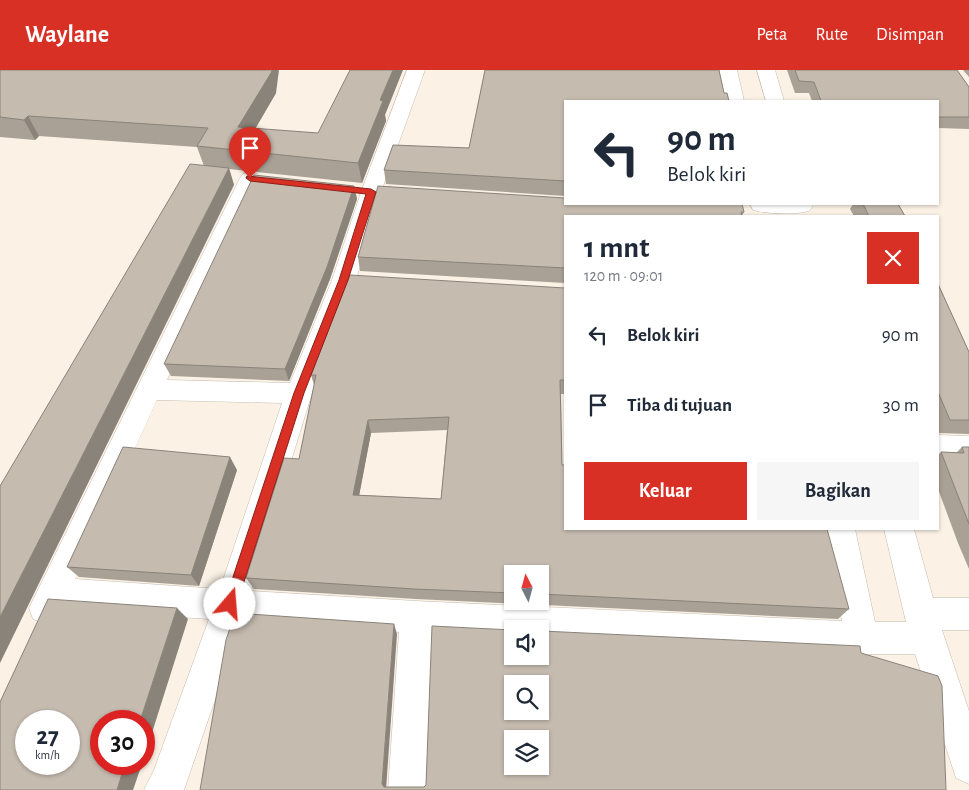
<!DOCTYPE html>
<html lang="id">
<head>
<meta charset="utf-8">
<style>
  body { margin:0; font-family:"Alegreya Sans",sans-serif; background:#f6f6f7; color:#1f2937; height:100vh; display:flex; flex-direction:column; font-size:19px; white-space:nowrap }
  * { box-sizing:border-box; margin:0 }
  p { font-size:16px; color:#747a83 }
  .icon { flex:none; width:28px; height:28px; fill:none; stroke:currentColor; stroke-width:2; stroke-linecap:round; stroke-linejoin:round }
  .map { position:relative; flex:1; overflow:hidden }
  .side { position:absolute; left:564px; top:145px; width:375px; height:315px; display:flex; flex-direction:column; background:#fff; border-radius:0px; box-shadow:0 1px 4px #0004 }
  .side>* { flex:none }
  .top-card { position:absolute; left:564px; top:30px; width:375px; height:105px; border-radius:0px; box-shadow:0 1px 4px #0004; background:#fff; color:#1f2937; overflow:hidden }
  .needle { width:32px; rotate:354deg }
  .buttons { position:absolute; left:504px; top:495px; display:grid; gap:10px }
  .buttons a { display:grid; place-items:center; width:45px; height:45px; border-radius:0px; background:#fff; box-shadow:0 1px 4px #0004; font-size:25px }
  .speed { position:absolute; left:15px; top:640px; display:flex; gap:10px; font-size:25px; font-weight:700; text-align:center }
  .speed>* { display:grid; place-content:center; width:65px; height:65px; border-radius:50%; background:#fff; box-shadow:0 1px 4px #0004; line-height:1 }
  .speed small { font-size:12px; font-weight:400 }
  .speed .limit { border:8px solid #d22; background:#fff; color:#111 }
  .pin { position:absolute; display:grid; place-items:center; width:42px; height:42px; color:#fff; margin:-51px -21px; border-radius:50% 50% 50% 0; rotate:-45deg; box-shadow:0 0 5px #0007 }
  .pin .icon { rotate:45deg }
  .me { position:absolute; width:55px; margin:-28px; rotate:18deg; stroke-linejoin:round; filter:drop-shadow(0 0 4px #0008) }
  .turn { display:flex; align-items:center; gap:18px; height:105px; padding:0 20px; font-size:22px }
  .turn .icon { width:65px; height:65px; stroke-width:2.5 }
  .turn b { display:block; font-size:35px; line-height:42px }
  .round { display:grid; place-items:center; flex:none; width:52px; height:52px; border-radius:0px; background:#f6f6f7 }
  .overview { display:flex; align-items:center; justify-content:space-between; height:85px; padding:0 20px }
  h1 { font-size:30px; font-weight:600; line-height:38px }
  .cta { display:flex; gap:10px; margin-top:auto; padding:10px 20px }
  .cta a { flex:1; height:58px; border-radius:0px; background:#d93025; color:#fff; font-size:20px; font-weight:600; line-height:58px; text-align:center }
  .cta a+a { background:#f6f6f7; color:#1f2937 }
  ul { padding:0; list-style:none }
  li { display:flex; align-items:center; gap:15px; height:70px; padding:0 20px }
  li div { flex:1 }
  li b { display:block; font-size:19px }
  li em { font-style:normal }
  header { display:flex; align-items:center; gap:30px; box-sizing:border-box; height:70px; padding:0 25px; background:#d93025; color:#fff }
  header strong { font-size:24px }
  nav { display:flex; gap:28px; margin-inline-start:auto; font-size:18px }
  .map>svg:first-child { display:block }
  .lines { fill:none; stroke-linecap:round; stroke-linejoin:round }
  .minor-casing { stroke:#c4bbaf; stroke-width:1 }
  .minor { fill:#fff; fill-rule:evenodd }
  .wall { fill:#a9a196; fill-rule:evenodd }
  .shaded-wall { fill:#8a837a }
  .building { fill:#c5bbaf; stroke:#8a837a; fill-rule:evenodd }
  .route { fill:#d93025; stroke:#8d1f18 }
</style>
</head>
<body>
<header>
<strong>Waylane</strong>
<nav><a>Peta</a><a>Rute</a><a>Disimpan</a></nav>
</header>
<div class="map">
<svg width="969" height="720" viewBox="0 0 969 720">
  <rect width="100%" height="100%" fill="#fbf1e5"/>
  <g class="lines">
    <defs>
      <g id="minor">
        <path d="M 407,0 L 425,0 L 381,122 L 356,210 L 312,323 L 251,521 L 416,531 L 842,551 L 825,459 L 855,459 L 875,552 L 906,552 L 884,459 L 914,459 L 933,528 L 969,528 L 969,560 L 942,560 L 969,641 L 969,714 L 956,708 L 915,584 L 862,584 L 540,569 L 540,559 L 512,559 L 512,568 L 432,564 L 426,720 L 388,720 L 399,562 L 242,551 L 184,720 L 144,720 L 154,700 L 209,549 L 61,539 L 57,549 L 45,554 L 33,549 L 29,538 L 240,108 L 243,104 L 250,102 L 257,104 L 260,108 L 167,310 L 290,313 L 332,210 L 361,122 ZM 157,330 L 282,333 L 220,519 L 75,509 Z"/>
        <polygon points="719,0 737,0 744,31 726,31"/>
        <polygon points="757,0 775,0 784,31 766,31"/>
        <path d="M 750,134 L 811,134 L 813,136 L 809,141 C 793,145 769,144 753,140 Z"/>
        <polygon points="938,365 969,366 969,390 938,387"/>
      </g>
    </defs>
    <!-- minor casing -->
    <use href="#minor" class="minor-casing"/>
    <!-- minor -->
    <use href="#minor" class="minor"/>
  </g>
  <!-- wall -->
  <g class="wall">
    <polygon points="0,0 276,23 255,59 318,63 385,45 386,51 362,113 229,99 234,115 204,96 197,77 39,66 35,70 0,67"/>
    <polygon points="485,0 719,0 724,23 727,23 729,31 565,31 565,126 386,114 384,100 393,75 469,78"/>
    <polygon points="787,0 957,0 969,17 969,59 938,58 938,31 812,31 809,23 795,23"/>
    <polygon points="963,0 969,0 969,7"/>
    <polygon points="354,116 357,129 330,209 289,311 171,306 164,294"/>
    <polygon points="378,116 744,142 742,146 565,146 565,213 360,201 358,187"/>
    <polygon points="853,134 898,134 905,146 854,146 850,139"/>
    <polygon points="938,214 969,282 969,364 938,363"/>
    <path d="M 565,218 L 565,324 L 561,324 L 562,395 L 849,539 L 838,549 L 416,529 L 254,519 L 246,508 L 299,389 L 314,315 L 311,305 ZM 447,360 L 441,429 L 359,425 L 371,363 ZM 512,504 L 540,504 L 540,531 L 512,531 Z"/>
    <polygon points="962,377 969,377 969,499 958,473 938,419 938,385 941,382 956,383"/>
    <polygon points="237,400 199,516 79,507 67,497"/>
  </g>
  <!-- shaded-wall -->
  <g class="shaded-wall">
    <polygon points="272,0 279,0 276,23 244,78 238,57"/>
    <polygon points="393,0 403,0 385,45 386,51 362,113 358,93 380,30"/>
    <polygon points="28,46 39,66 35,70 24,50"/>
    <polygon points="229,98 234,115 0,593 0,547"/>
    <polygon points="354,116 357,129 330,209 289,311 285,299"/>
    <polygon points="368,350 371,363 357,437 353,425"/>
    <polygon points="230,387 237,400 199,516 191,505"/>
    <polygon points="177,538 188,549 144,688 144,651 140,651"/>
    <polygon points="394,554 397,564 386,720 382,714"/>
    <polygon points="125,694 142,694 133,720 117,720"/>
  </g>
  <!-- building -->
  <g class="building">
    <polygon points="0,0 272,0 271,3 238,57 318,63 350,0 393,0 380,30 383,31 358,93 197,76 208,58 28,46 24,50 0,47"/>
    <polygon points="485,0 719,0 724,23 727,23 729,31 565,31 565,111 384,100 393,75 469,78"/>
    <polygon points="795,0 957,0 969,17 969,47 938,47 938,31 821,31 814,12 799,11"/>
    <polygon points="190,94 229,98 0,547 0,416"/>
    <polygon points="254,105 354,116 327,197 285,299 164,294"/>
    <polygon points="378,116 565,128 565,134 742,134 744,142 741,142 742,146 565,146 565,198 358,187"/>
    <polygon points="863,134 898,134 905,146 869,146"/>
    <path d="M 350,205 L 565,218 L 565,310 L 560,310 L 562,395 L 565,395 L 565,459 L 827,459 L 849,539 L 540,524 L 540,504 L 512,504 L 512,523 L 414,519 L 246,508 L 284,388 L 299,389 L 316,305 L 311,305 ZM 449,347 L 441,429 L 353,425 L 368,350 Z"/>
    <polygon points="938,214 969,282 969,350 950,350 938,322"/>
    <polygon points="123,377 230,387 191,505 67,497"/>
    <polygon points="962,377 969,377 969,454 941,382 964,383"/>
    <path d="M 48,529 L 177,538 L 140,651 L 101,651 L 101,694 L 125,694 L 117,720 L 0,720 L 0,632 ZM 26,651 L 69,651 L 69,694 L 26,694 Z"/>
    <path d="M 235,543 L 394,554 L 382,714 L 384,717 L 424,717 L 426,715 L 432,556 L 512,560 L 512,586 L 540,586 L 540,559 L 514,559 L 515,551 L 540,551 L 542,561 L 860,576 L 861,583 L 938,606 L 942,616 L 946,720 L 200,720 L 226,570 ZM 512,614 L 540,614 L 540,641 L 512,641 ZM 512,669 L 540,669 L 540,696 L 512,696 Z"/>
  </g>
  <!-- route -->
  <polygon class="route" points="247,106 371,119 376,122 348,210 304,323 237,534 235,539 230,541 226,539 224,534 294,323 339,210 366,124 250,111 246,108"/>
</svg>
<div class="buttons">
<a><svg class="needle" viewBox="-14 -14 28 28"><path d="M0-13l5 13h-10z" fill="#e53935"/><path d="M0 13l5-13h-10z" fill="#747a83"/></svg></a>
<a><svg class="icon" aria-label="sound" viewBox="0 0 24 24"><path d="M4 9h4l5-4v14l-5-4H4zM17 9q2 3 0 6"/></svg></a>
<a><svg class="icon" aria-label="search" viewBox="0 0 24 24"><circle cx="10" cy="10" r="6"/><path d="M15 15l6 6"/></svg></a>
<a><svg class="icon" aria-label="layers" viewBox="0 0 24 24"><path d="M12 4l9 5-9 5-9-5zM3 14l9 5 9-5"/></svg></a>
</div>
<div class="speed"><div>27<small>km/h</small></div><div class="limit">30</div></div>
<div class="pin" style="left:250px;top:108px;background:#d93025"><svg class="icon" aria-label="arrive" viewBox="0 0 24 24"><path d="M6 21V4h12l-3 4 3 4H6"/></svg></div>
<svg class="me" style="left:230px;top:534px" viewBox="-20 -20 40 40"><circle r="19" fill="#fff"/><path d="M0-13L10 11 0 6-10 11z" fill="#d93025"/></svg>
<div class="top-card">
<div class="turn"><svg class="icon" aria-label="left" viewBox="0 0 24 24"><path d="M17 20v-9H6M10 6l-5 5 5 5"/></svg><div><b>90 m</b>Belok kiri</div></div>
</div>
<section class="side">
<div class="overview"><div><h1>1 mnt</h1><p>120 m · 09:01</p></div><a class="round" style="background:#d93025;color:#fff"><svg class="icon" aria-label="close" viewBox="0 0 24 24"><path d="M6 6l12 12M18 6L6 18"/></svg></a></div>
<ul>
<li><svg class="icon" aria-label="left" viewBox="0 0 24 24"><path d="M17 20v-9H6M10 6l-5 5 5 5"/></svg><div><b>Belok kiri</b></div><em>90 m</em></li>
<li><svg class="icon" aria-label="arrive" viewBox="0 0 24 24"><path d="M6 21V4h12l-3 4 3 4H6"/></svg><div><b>Tiba di tujuan</b></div><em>30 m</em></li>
</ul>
<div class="cta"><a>Keluar</a><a>Bagikan</a></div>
</section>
</div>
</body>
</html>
